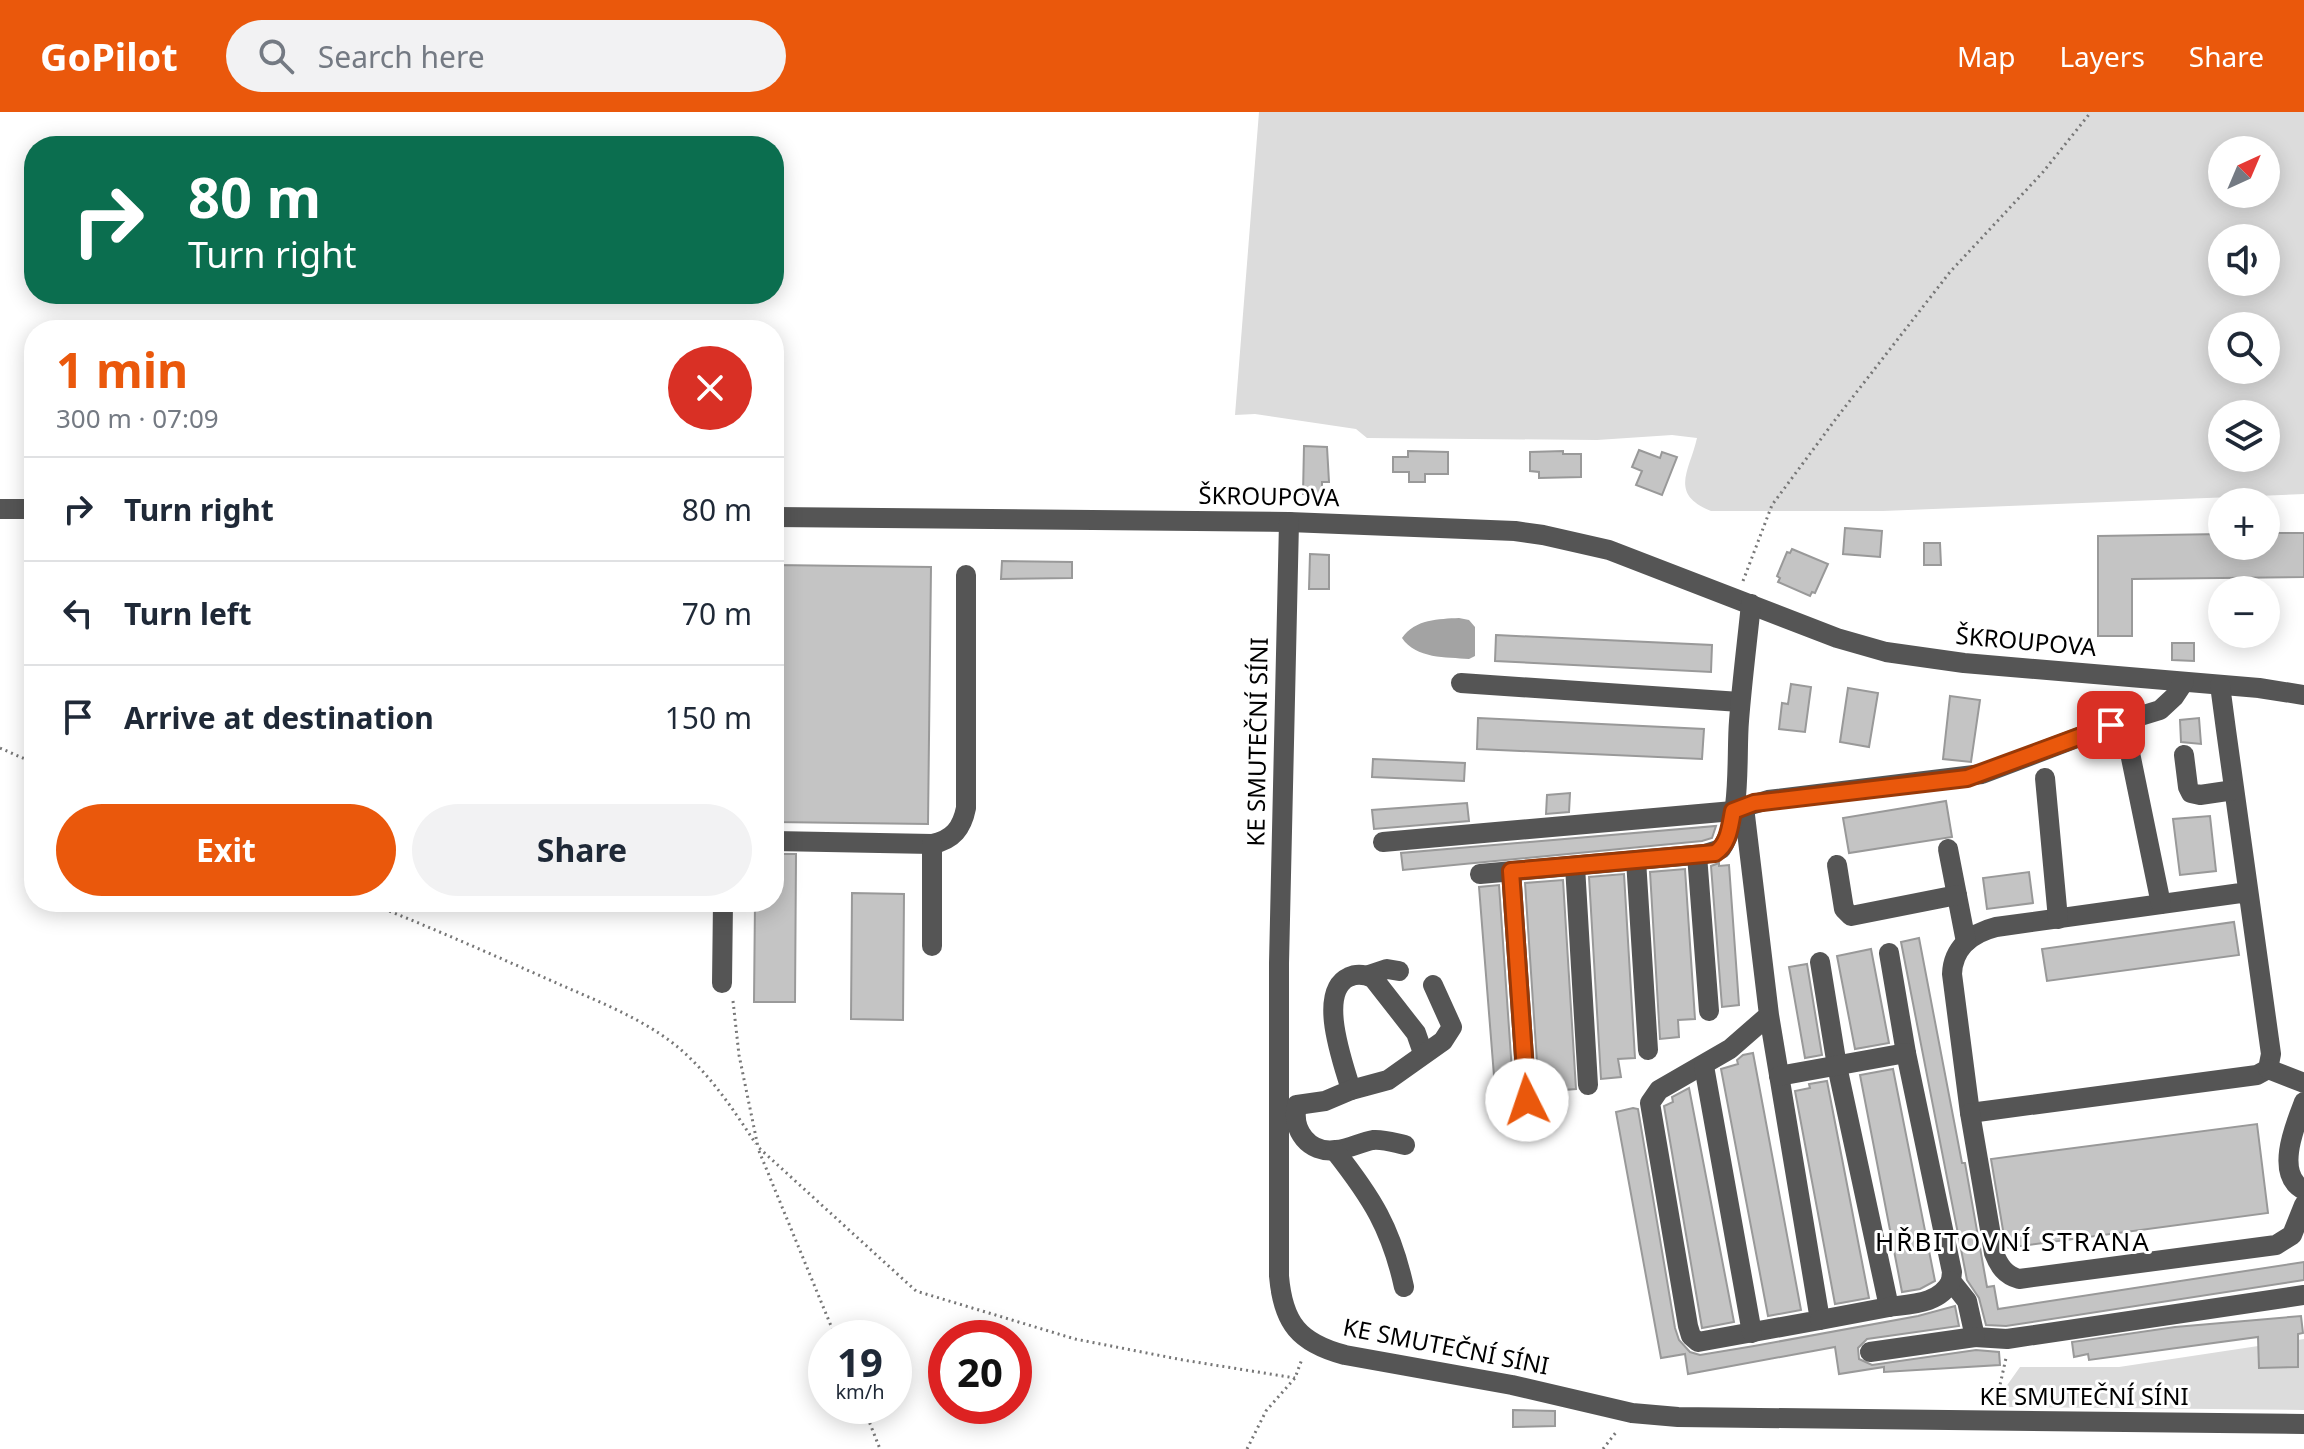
<!DOCTYPE html>
<html lang="en">
<head>
<meta charset="utf-8">
<style>
  body { margin:0; font-family:"Noto Sans",sans-serif; background:#f2f2f3; color:#1f2937; height:100vh; display:flex; flex-direction:column; font-size:30px; white-space:nowrap }
  * { box-sizing:border-box; margin:0 }
  p { font-size:26px; color:#747a83 }
  .icon { flex:none; width:44px; height:44px; fill:none; stroke:currentColor; stroke-width:2; stroke-linecap:round; stroke-linejoin:round }
  .map { position:relative; flex:1; overflow:hidden }
  .panel { position:absolute; left:24px; top:208px; width:760px; height:592px; display:flex; flex-direction:column; background:#fff; border-radius:32px; box-shadow:0 4px 20px #0003 }
  .panel>* { flex:none }
  .guide { position:absolute; left:24px; top:24px; width:760px; height:168px; border-radius:32px; box-shadow:0 4px 20px #0003; background:#0b6e4f; color:#fff; overflow:hidden }
  .needle { width:52px; rotate:44deg }
  .buttons { position:absolute; left:2208px; top:24px; display:grid; gap:16px }
  .buttons a { display:grid; place-items:center; width:72px; height:72px; border-radius:50%; background:#fff; box-shadow:0 4px 20px #0003; font-size:40px }
  .speed { position:absolute; left:808px; top:1208px; display:flex; gap:16px; font-size:40px; font-weight:700; text-align:center }
  .speed>* { display:grid; place-content:center; width:104px; height:104px; border-radius:50%; background:#fff; box-shadow:0 4px 20px #0003; line-height:1 }
  .speed small { font-size:20px; font-weight:400 }
  .speed .limit { border:12px solid #d22; background:#fff; color:#111 }
  .pin { position:absolute; display:grid; place-items:center; width:68px; height:68px; color:#fff; margin:-34px; border-radius:16px; box-shadow:0 4px 12px #0006 }
  .me { position:absolute; width:88px; margin:-44px; rotate:356deg; stroke-linejoin:round; filter:drop-shadow(0 0 6px #0008) }
  .turn { display:flex; align-items:center; gap:28px; height:168px; padding:0 32px; font-size:36px }
  .turn .icon { width:104px; height:104px; stroke-width:2.5 }
  .turn b { display:block; font-size:56px; line-height:68px }
  .round { display:grid; place-items:center; flex:none; width:84px; height:84px; border-radius:42px; background:#f2f2f3 }
  .headline { display:flex; align-items:center; justify-content:space-between; height:136px; padding:0 32px }
  h1 { font-size:48px; font-weight:700; line-height:60px; color:#ea580c }
  .primary-button { display:flex; gap:16px; margin-top:auto; padding:16px 32px }
  .primary-button a { flex:1; height:92px; border-radius:48px; background:#ea580c; color:#fff; font-size:32px; font-weight:700; line-height:92px; text-align:center }
  .primary-button a+a { background:#f2f2f3; color:#1f2937 }
  ul { padding:0; list-style:none }
  li { display:flex; align-items:center; gap:24px; height:104px; padding:0 32px; border-top:2px solid #e0e1e3 }
  li div { flex:1 }
  li b { display:block; font-size:30px }
  li em { font-style:normal }
  header { display:flex; align-items:center; gap:48px; box-sizing:border-box; height:112px; padding:0 40px; background:#ea580c; color:#fff }
  header strong { font-size:38px }
  nav { display:flex; gap:44px; margin-inline-start:auto; font-size:28px }
  .search { width:560px; height:72px; background:#f2f2f3; display:flex; align-items:center; gap:20px; box-sizing:border-box; padding:0 28px; border-radius:44px; color:#747a83; font-size:30px }
  .map>svg:first-child { display:block }
  .green { fill:#dcdcdc; fill-rule:evenodd }
  .water { fill:#a3a3a3 }
  .building { fill:#c4c4c4; stroke:#999; stroke-width:2 }
  .lines { fill:none; stroke-linecap:round; stroke-linejoin:round }
  .path { stroke:#777; stroke-width:3; stroke-dasharray:2 4; stroke-linecap:butt }
  .minor { stroke:#555; stroke-width:20 }
  .route-casing { stroke:#983908; stroke-width:20 }
  .route { stroke:#ea580c; stroke-width:14 }
  .labels { text-anchor:middle; stroke-width:6; stroke-linejoin:round; paint-order:stroke }
  .street-label { font-size:24px; fill:#000; stroke:#fff }
  .neighbourhood-label { font-size:26px; letter-spacing:2px; fill:#000; stroke:#fff }
</style>
</head>
<body>
<header>
<strong>GoPilot</strong>
<div class="search"><svg class="icon" aria-label="search" viewBox="0 0 24 24"><circle cx="10" cy="10" r="6"/><path d="M15 15l6 6"/></svg>Search here</div>
<nav><a>Map</a><a>Layers</a><a>Share</a></nav>
</header>
<div class="map">
<svg width="2304" height="1337" viewBox="0 0 2304 1337">
  <rect width="100%" height="100%" fill="#fff"/>
  <!-- green -->
  <g class="green">
    <path d="M 1259,0 L 2304,0 L 2304,382 L 1883,399 L 1711,399 C 1668,382 1690,358 1697,326 L 1672,323 L 1597,328 L 1367,326 L 1356,317 L 1255,302 L 1235,303 ZM 2222,38 L 2266,38 L 2266,82 L 2222,82 ZM 2222,126 L 2266,126 L 2266,170 L 2222,170 ZM 2222,214 L 2266,214 L 2266,258 L 2222,258 ZM 2222,302 L 2266,302 L 2266,346 L 2222,346 Z"/>
    <polygon points="2304,1227 2304,1298 2005,1295 2003,1279 2020,1255 2119,1255"/>
  </g>
  <!-- water -->
  <path class="water" d="M 1459,506 L 1469,508 L 1475,515 L 1475,544 L 1469,547 C 1446,545 1416,547 1402,526 C 1415,507 1439,507 1459,506 Z"/>
  <!-- building -->
  <g class="building">
    <polygon points="1304,334 1327,335 1329,370 1322,370 1322,382 1303,382"/>
    <polygon points="1639,338 1660,346 1662,340 1677,345 1662,383 1636,373 1642,359 1632,355"/>
    <polygon points="1408,339 1448,340 1448,362 1425,362 1425,370 1409,370 1409,360 1393,360 1393,345 1408,345"/>
    <polygon points="1563,339 1563,342 1581,342 1581,365 1539,366 1539,360 1530,359 1530,340"/>
    <polygon points="1845,416 1882,419 1880,445 1843,442"/>
    <polygon points="2266,421 2304,421 2304,465 2132,467 2132,524 2098,524 2098,424 2222,422 2222,434 2266,434"/>
    <polygon points="1924,431 1940,431 1941,453 1924,453"/>
    <polygon points="1792,437 1828,452 1815,481 1812,480 1810,484 1778,470 1780,466 1777,464 1787,440 1790,441"/>
    <polygon points="1310,442 1329,443 1329,477 1309,477"/>
    <polygon points="1002,449 1072,450 1072,466 1001,467"/>
    <polygon points="774,453 931,455 928,712 774,710"/>
    <polygon points="1496,523 1712,533 1711,560 1495,549"/>
    <polygon points="2172,531 2194,531 2194,549 2172,548"/>
    <polygon points="1791,572 1811,575 1805,620 1779,617 1782,591 1788,592"/>
    <polygon points="1848,576 1878,581 1869,635 1840,630"/>
    <polygon points="1950,584 1980,588 1971,650 1943,647"/>
    <polygon points="1478,606 1704,617 1702,647 1477,637"/>
    <polygon points="2199,606 2201,632 2181,630 2180,608"/>
    <polygon points="1373,647 1465,651 1464,669 1372,665"/>
    <polygon points="1570,681 1569,700 1546,702 1547,683"/>
    <polygon points="1946,689 1952,725 1849,741 1843,706"/>
    <polygon points="1467,691 1469,709 1374,717 1372,698"/>
    <polygon points="2210,704 2216,759 2180,763 2173,707"/>
    <polygon points="1716,714 1712,726 1702,729 1403,758 1401,741"/>
    <polygon points="774,742 796,742 795,890 754,890 755,790 774,790"/>
    <polygon points="1719,751 1719,754 1729,753 1739,893 1722,895 1711,754"/>
    <polygon points="1685,757 1695,907 1678,908 1679,925 1660,927 1650,760"/>
    <polygon points="2029,760 2033,791 1987,797 1983,766"/>
    <polygon points="1624,762 1635,946 1618,947 1621,965 1601,967 1589,765"/>
    <polygon points="1563,768 1576,977 1539,980 1525,771"/>
    <polygon points="1499,773 1514,988 1496,989 1479,775"/>
    <polygon points="852,781 904,782 903,908 851,907"/>
    <polygon points="2234,810 2239,843 2047,869 2042,837"/>
    <polygon points="1919,826 1962,1051 1965,1051 1987,1175 1994,1174 1998,1197 2304,1150 2304,1168 2006,1214 1986,1213 1979,1186 1967,1168 1901,830"/>
    <polygon points="1871,837 1889,931 1855,937 1837,844"/>
    <polygon points="1807,852 1822,943 1805,946 1789,855"/>
    <polygon points="1753,941 1801,1198 1768,1204 1721,957 1738,952 1737,948 1743,943"/>
    <polygon points="1893,957 1935,1169 1920,1177 1902,1180 1860,963"/>
    <polygon points="1827,969 1869,1186 1835,1192 1795,979 1810,976 1809,972"/>
    <polygon points="1689,976 1734,1210 1702,1216 1664,994 1673,990 1672,985"/>
    <polygon points="1633,996 1638,997 1675,1216 1679,1228 1690,1240 1700,1243 1754,1234 1918,1204 1955,1194 1959,1214 1867,1227 1858,1236 1859,1247 1872,1253 1976,1238 1999,1240 2000,1253 1884,1260 1884,1255 1839,1262 1835,1235 1688,1262 1685,1242 1661,1246 1616,1000"/>
    <polygon points="2257,1012 2268,1101 2006,1136 1991,1047"/>
    <polygon points="2301,1204 2303,1221 2298,1222 2298,1255 2259,1256 2258,1225 2089,1248 2088,1242 2074,1245 2072,1230 2175,1215"/>
    <polygon points="1513,1298 1555,1299 1555,1314 1513,1315"/>
  </g>
  <g class="lines">
    <!-- path -->
    <g class="path">
      <polyline points="1743,469 1772,393 1838,304 1950,160 2043,60 2091,0"/>
      <polyline points="0,636 34,651"/>
      <path d="M 367,790 C 430,815 491,842 552,869 C 590,886 632,902 666,926 C 704,953 731,994 756,1032"/>
      <polyline points="733,889 739,943 758,1035 916,1179 1075,1227 1183,1248 1295,1266"/>
      <polyline points="759,1039 836,1226"/>
      <polyline points="1999,1290 1998,1282 2006,1246"/>
      <polyline points="863,1294 880,1337"/>
      <polyline points="1247,1337 1266,1299 1295,1266 1302,1247"/>
      <polyline points="1603,1337 1617,1319"/>
    </g>
    <!-- minor -->
    <g class="minor">
      <polyline points="0,397 34,397"/>
      <polyline points="774,405 1289,410 1515,419 1543,423 1609,438 1837,526 1886,540 1964,551 2259,576 2304,583"/>
      <path d="M 1289,410 L 1279,851 L 1279,1164 C 1283,1211 1299,1231 1345,1243 L 1512,1273 L 1632,1301 L 1678,1305 L 2304,1312"/>
      <polyline points="1461,571 1740,590"/>
      <path d="M 2220,573 L 2226,618 L 2271,942 L 2268,957 L 2257,963 L 1970,1001 L 1952,862 C 1953,836 1972,821 1996,815 L 2248,780"/>
      <polyline points="2130,641 2161,792"/>
      <polyline points="2184,643 2188,675 2191,681 2200,683 2234,678"/>
      <polyline points="2045,666 2058,807"/>
      <polyline points="1744,695 1768,688 1982,662 2111,613 2160,598 2174,585 2184,570"/>
      <path d="M 774,729 L 932,732 C 953,728 962,716 966,696 L 966,463"/>
      <polyline points="1383,730 1733,699 1744,695 1769,903 1820,1208 1698,1230 1691,1224 1688,1214 1650,991 1659,978 1730,937 1769,903"/>
      <polyline points="932,732 932,834"/>
      <polyline points="1948,737 1966,830"/>
      <polyline points="1697,743 1709,899"/>
      <polyline points="1636,748 1648,938"/>
      <polyline points="1837,753 1844,797 1851,804 1957,783"/>
      <polyline points="1575,754 1588,973"/>
      <polyline points="1511,759 1527,988"/>
      <path d="M 1480,762 L 1705,742 L 1721,737 C 1742,707 1736,645 1739,609 C 1742,570 1747,531 1751,492"/>
      <polyline points="1889,841 1906,941"/>
      <polyline points="1820,850 1837,954 1889,1195 1820,1208"/>
      <polyline points="1369,863 1387,857 1399,859"/>
      <polyline points="722,871 723,790"/>
      <polyline points="1704,954 1752,1221"/>
      <polyline points="2268,957 2304,971"/>
      <polyline points="1779,964 1906,941 1952,1160 1951,1169 1967,1189 1975,1225 2007,1227 2304,1183"/>
      <path d="M 1351,978 C 1344,953 1316,880 1349,865 C 1357,861 1364,862 1373,866 L 1416,921 L 1423,941"/>
      <path d="M 2304,990 C 2295,1013 2274,1063 2304,1078"/>
      <path d="M 1970,1001 L 1994,1141 C 1999,1154 2005,1163 2019,1167 L 2276,1133 L 2292,1123 L 2304,1093"/>
      <path d="M 1405,1033 C 1395,1031 1384,1027 1373,1028 C 1361,1030 1349,1037 1336,1038 C 1309,1042 1291,1018 1297,993 L 1325,989 L 1351,978 L 1388,968 L 1443,929 L 1452,915 L 1433,873"/>
      <path d="M 1335,1039 C 1372,1086 1391,1116 1404,1175"/>
      <path d="M 1889,1195 C 1911,1192 1940,1192 1951,1169"/>
      <polyline points="1870,1240 1975,1225"/>
    </g>
  </g>
  <g class="lines">
    <defs>
      <path id="route" d="M 1527,988 L 1511,759 L 1715,741 C 1729,732 1730,714 1733,699 L 1754,691 L 1967,666 L 2111,613"/>
    </defs>
    <!-- route casing -->
    <use href="#route" class="route-casing"/>
    <!-- route -->
    <use href="#route" class="route"/>
  </g>
  <g class="labels">
    <!-- street labels -->
    <g class="street-label">
      <text transform="translate(1269 385) rotate(1)" y="8">ŠKROUPOVA</text>
      <text transform="translate(2026 530) rotate(5)" y="8">ŠKROUPOVA</text>
      <text transform="translate(1258 630) rotate(-89)" y="8">KE SMUTEČNÍ SÍNI</text>
      <text transform="translate(1446 1235) rotate(11)" y="8">KE SMUTEČNÍ SÍNI</text>
      <text x="2084" y="1293">KE SMUTEČNÍ SÍNI</text>
    </g>
    <!-- neighbourhood labels -->
    <g class="neighbourhood-label">
      <text x="2013" y="1139">HŘBITOVNÍ STRANA</text>
    </g>
  </g>
</svg>
<div class="buttons">
<a><svg class="needle" viewBox="-14 -14 28 28"><path d="M0-13l5 13h-10z" fill="#e53935"/><path d="M0 13l5-13h-10z" fill="#747a83"/></svg></a>
<a><svg class="icon" aria-label="sound" viewBox="0 0 24 24"><path d="M4 9h4l5-4v14l-5-4H4zM17 9q2 3 0 6"/></svg></a>
<a><svg class="icon" aria-label="search" viewBox="0 0 24 24"><circle cx="10" cy="10" r="6"/><path d="M15 15l6 6"/></svg></a>
<a><svg class="icon" aria-label="layers" viewBox="0 0 24 24"><path d="M12 4l9 5-9 5-9-5zM3 14l9 5 9-5"/></svg></a>
<a>+</a>
<a>−</a>
</div>
<div class="speed"><div>19<small>km/h</small></div><div class="limit">20</div></div>
<div class="pin" style="left:2111px;top:613px;background:#d93025"><svg class="icon" aria-label="arrive" viewBox="0 0 24 24"><path d="M6 21V4h12l-3 4 3 4H6"/></svg></div>
<svg class="me" style="left:1527px;top:988px" viewBox="-20 -20 40 40"><circle r="19" fill="#fff"/><path d="M0-13L10 11 0 6-10 11z" fill="#ea580c"/></svg>
<div class="guide">
<div class="turn"><svg class="icon" aria-label="right" viewBox="0 0 24 24"><path d="M7 20v-9h11M14 6l5 5-5 5"/></svg><div><b>80 m</b>Turn right</div></div>
</div>
<section class="panel">
<div class="headline"><div><h1>1 min</h1><p>300 m · 07:09</p></div><a class="round" style="background:#d93025;color:#fff"><svg class="icon" aria-label="close" viewBox="0 0 24 24"><path d="M6 6l12 12M18 6L6 18"/></svg></a></div>
<ul>
<li><svg class="icon" aria-label="right" viewBox="0 0 24 24"><path d="M7 20v-9h11M14 6l5 5-5 5"/></svg><div><b>Turn right</b></div><em>80 m</em></li>
<li><svg class="icon" aria-label="left" viewBox="0 0 24 24"><path d="M17 20v-9H6M10 6l-5 5 5 5"/></svg><div><b>Turn left</b></div><em>70 m</em></li>
<li><svg class="icon" aria-label="arrive" viewBox="0 0 24 24"><path d="M6 21V4h12l-3 4 3 4H6"/></svg><div><b>Arrive at destination</b></div><em>150 m</em></li>
</ul>
<div class="primary-button"><a>Exit</a><a>Share</a></div>
</section>
</div>
</body>
</html>
